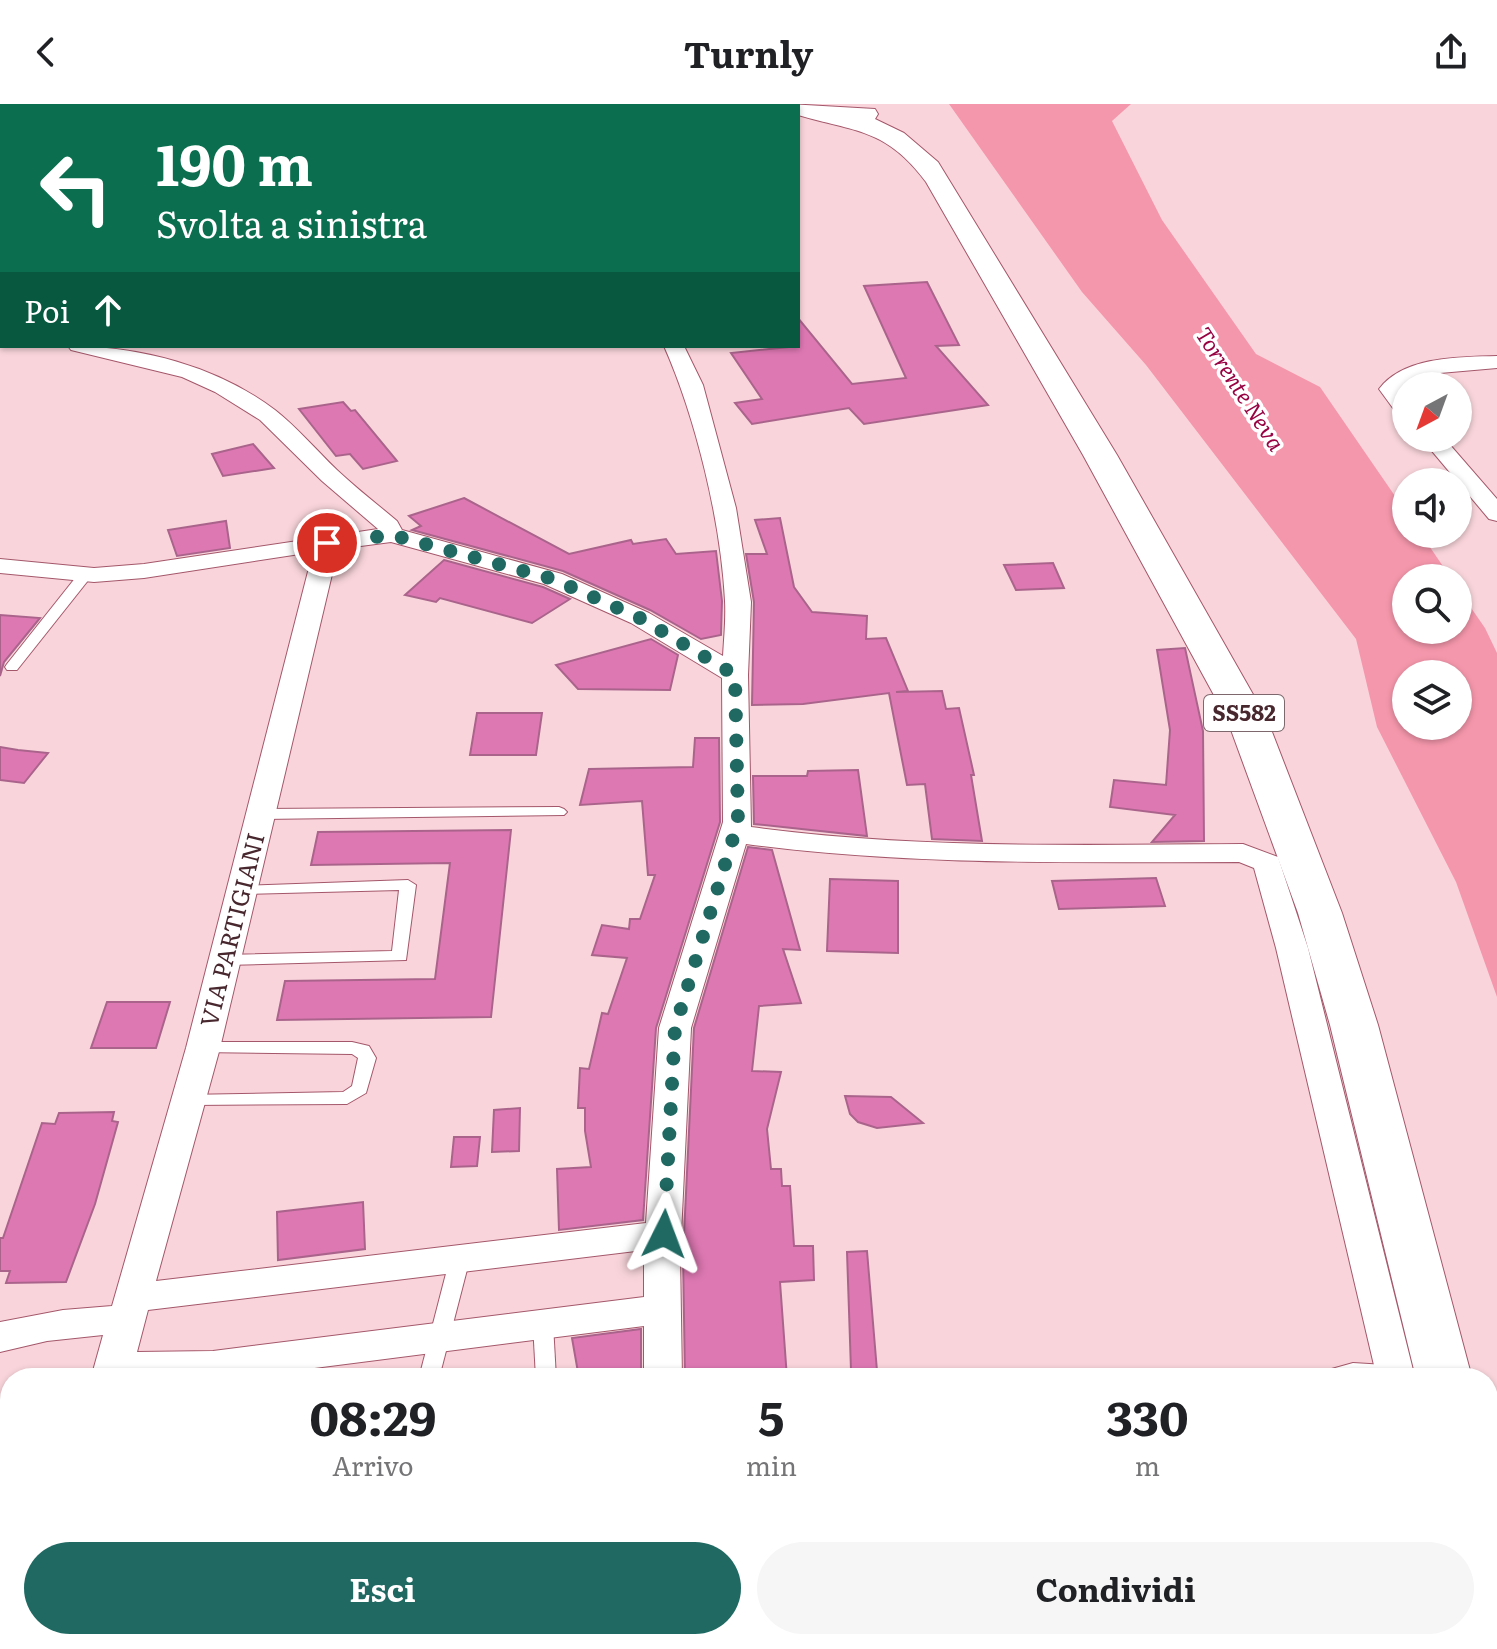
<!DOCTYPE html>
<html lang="it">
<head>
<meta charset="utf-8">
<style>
  body { margin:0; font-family:Literata,serif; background:#f6f6f6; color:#202124; height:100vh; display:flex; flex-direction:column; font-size:30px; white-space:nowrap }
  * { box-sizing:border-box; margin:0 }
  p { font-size:26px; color:#757577 }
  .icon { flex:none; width:44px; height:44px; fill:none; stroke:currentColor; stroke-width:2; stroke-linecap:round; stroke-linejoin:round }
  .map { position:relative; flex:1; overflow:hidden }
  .panel { position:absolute; left:0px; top:1264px; width:1498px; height:282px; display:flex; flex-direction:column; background:#fff; border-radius:32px 32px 0 0; box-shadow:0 2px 6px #0004 }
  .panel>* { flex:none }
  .top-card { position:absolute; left:0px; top:0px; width:800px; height:244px; box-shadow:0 2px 6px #0004; background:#0b6e4f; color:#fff; overflow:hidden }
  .needle { width:52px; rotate:221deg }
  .tools { position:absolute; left:1392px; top:268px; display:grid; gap:16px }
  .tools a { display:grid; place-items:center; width:80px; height:80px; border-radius:50%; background:#fff; box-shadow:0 2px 6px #0004; font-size:40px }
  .pin { position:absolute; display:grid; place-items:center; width:68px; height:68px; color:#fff; margin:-34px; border:4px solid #fff; border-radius:50%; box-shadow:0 2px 8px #0007 }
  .me { position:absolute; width:88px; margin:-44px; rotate:3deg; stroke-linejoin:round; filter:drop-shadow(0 0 6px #0008) }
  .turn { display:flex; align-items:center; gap:28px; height:168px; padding:0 24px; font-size:36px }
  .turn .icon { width:104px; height:104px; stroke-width:2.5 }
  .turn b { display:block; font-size:56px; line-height:68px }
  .then { display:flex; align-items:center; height:76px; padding:0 24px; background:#0003; gap:16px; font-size:30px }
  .eta { display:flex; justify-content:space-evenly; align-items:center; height:136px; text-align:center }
  .eta b { font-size:48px; font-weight:700; line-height:56px }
  .action { display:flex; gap:16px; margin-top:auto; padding:16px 24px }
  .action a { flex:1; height:92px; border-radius:48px; background:#1f6962; color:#fff; font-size:32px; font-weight:700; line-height:92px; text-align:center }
  .action a+a { background:#f6f6f6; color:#202124 }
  header { display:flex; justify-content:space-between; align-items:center; height:104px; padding:0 24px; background:#fff; font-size:36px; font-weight:700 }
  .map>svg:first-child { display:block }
  .water { fill:#f597ac; fill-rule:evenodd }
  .building { fill:#de78b3; stroke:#aa648c; stroke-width:2 }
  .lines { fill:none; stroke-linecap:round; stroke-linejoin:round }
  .lane-casing { stroke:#a4576a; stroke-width:2 }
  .street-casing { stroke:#a4576a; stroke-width:2 }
  .primary-casing { stroke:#a4576a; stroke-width:2 }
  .lane { fill:#fff; fill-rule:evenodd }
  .street { fill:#fff; fill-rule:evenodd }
  .primary { fill:#fff; fill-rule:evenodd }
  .route { stroke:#1f6962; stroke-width:14; stroke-dasharray:0 25.2 }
  .labels { text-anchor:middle; stroke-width:7; stroke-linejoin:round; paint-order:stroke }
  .far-water-label { font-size:22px; font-style:italic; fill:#970343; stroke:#fff }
  .shield { fill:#fff; stroke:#7f686d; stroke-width:2 }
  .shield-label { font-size:22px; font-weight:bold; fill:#48272e }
  .street-label { font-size:24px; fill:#48272e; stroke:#fff }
</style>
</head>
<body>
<header><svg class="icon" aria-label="back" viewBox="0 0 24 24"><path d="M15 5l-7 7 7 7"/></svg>Turnly<svg class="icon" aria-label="share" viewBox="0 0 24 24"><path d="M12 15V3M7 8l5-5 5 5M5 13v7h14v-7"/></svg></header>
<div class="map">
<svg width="1497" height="1545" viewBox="0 0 1497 1545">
  <rect width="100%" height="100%" fill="#f9d5db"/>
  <!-- water -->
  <path class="water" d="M 949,0 L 1131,0 L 1112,17 L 1162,116 L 1256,250 L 1320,283 L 1406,408 L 1406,430 L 1421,430 L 1451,474 L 1406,474 L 1406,526 L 1458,526 L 1458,485 L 1485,524 L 1497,549 L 1497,893 L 1456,778 L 1377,623 L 1356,535 L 1146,261 L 1082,188 ZM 1406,570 L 1458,570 L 1458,622 L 1406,622 Z"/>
  <!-- building -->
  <g class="building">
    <polygon points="927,178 959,241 936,242 988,301 864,320 849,304 752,320 735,299 762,295 731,249 798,242 798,214 852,280 906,274 864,182"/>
    <polygon points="343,298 351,307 355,306 397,357 363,365 350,350 336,352 299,305"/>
    <polygon points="253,340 274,364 223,372 212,350"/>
    <polygon points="464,394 569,450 631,436 633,440 666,435 676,450 716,447 722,497 721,531 701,535 650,506 563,467 412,426 421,422 409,412"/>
    <polygon points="780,414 794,483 812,508 867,512 866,535 886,534 908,587 896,588 942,587 946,605 959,604 974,671 971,671 982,737 932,735 925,680 907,681 889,589 803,600 752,601 754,498 746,450 767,450 755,416"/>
    <polygon points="226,417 230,444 177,452 168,426"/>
    <polygon points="444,456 543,483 570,495 532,519 440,494 436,498 405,491"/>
    <polygon points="1053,459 1064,484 1016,486 1004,461"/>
    <polygon points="0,511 40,514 4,558 0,572"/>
    <polygon points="651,535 678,551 670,586 578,585 556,561"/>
    <polygon points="1185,544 1203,627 1204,737 1152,738 1175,711 1110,703 1114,676 1166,681 1170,626 1157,546"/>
    <polygon points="477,609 542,609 536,651 470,651"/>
    <polygon points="695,634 719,634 720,718 656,924 643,1116 559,1126 557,1065 591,1063 585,1027 585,1004 578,1004 580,964 589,965 602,909 608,910 627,854 592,851 602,821 629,825 630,815 640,815 655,771 648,771 642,697 580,701 589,665 693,663"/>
    <polygon points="0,643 18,646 48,649 24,679 0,676"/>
    <polygon points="858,666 867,732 754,720 753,672 807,672 808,667"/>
    <polygon points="511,726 491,913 277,916 285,877 435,875 450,759 311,761 318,728"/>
    <polygon points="748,743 772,746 800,846 783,845 801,899 759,902 752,967 781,968 767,1025 771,1065 781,1065 782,1082 790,1082 794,1142 813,1142 814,1176 780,1178 787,1274 685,1274 683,1151 694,924"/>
    <polygon points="1156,774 1165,802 1059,805 1052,777"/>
    <polygon points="830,775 898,777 898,849 827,847"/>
    <polygon points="107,898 170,898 156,944 91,944"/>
    <polygon points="845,992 891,993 923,1019 877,1024 858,1018 850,1010"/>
    <polygon points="520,1004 519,1047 492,1048 494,1006"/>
    <polygon points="114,1008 112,1017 118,1018 95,1100 66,1178 6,1179 10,1167 0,1167 0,1134 3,1134 42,1019 55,1020 59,1009"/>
    <polygon points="454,1033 480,1033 477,1062 451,1063"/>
    <polygon points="363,1098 365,1145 278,1156 277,1108"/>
    <polygon points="867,1147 877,1267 851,1266 847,1148"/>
    <polygon points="641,1225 641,1274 579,1274 572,1234"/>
  </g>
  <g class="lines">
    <defs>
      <g id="lane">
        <rect x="0" y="133" width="2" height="6"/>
        <polygon points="85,467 90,468 90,474 17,566 7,566 5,563 7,560 80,468"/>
        <polygon points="559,703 564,705 567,708 564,711 262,715 254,710 262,705"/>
        <polygon points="408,776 416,781 406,856 225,861 217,856 225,851 392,847 399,786 243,790 235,785 237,782"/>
        <polygon points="203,938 352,938 369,942 376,954 366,989 347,1000 190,1001 184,999 181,995 184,991 343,988 352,982 358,954 352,950 197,948 194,944 197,940"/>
        <polygon points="460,1147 467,1149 470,1154 439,1274 419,1274 450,1154 453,1149"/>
        <polygon points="543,1212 550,1215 553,1220 556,1274 536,1274 533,1220 536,1215"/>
        <polygon points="1353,1259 1402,1262 1405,1268 1401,1274 1318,1274 1321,1268"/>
        <polygon points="374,1536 398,1536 396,1545 372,1545"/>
      </g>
      <g id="street">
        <rect x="0" y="219" width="2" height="13"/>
        <path d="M 68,242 C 139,242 217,262 275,306 C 297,323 316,346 337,366 C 356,384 377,400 397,417 L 402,426 L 562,470 L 649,509 L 723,552 C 724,534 726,515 725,497 C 721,418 696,314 664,242 L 684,242 L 703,281 L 736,404 L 751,498 L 748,571 L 751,723 C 914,745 1079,741 1243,740 L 1278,753 L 1308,844 L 1415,1274 L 1377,1274 L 1276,844 L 1254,764 L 1239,758 C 1074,758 910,762 746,740 L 691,924 L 680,1151 L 682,1274 L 644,1274 L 644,1222 L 236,1274 L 91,1274 L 103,1231 L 47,1237 L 0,1248 L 0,1218 L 63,1206 L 112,1202 L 186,944 L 313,448 L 144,474 L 94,478 L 0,469 L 0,455 L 94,464 L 144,460 L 378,425 L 322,377 L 260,316 L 215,288 L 182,273 L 71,246 ZM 391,438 L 544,480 L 631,519 L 722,574 L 723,718 L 659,924 L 646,1119 L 156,1177 L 220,944 L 338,445 ZM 644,1146 L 644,1193 L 213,1247 L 137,1248 L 148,1206 Z"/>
        <path d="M 1497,252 L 1497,264 L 1440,269 L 1406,282 L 1402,286 L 1406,291 L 1406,313 L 1398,311 L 1379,285 C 1404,252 1460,253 1497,252 Z"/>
        <polygon points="1421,334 1444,334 1497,395 1497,417 1489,415"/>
        <polygon points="15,1536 59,1536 56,1545 12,1545"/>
        <rect x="643" y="1536" width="44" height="9"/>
      </g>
      <g id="primary">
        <path d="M 788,0 L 875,5 L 878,10 L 875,15 L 904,29 L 938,58 L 1117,351 L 1267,615 L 1342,809 L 1378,921 L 1472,1274 L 1416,1274 L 1330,921 L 1298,809 L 1227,615 L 1083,351 L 926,78 C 886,24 855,28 798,11 L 798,2 L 787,2 Z"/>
        <polygon points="1488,1351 1497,1354 1497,1420 1488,1417"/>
        <polygon points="1497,1506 1497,1545 1438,1545 1442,1536 1488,1536 1488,1510"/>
      </g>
    </defs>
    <!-- lane casing -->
    <use href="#lane" class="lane-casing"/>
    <!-- street casing -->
    <use href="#street" class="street-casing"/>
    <!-- primary casing -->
    <use href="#primary" class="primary-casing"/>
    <!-- lane -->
    <use href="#lane" class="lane"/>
    <!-- street -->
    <use href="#street" class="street"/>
    <!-- primary -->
    <use href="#primary" class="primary"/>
  </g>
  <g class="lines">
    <!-- route -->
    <polyline class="route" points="327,439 392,431 553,475 640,514 735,571 738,718 675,924 664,1130"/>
  </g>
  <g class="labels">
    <!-- far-water labels -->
    <g class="far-water-label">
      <text transform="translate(1240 285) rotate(57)" y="8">Torrente Neva</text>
    </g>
    <!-- shield labels -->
    <rect class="shield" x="1204" y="591" width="80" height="36" rx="6"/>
    <g class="shield-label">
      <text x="1244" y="617">SS582</text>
    </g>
    <!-- street labels -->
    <g class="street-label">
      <text transform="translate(233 826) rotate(-76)" y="8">VIA PARTIGIANI</text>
    </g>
  </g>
</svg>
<div class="tools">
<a><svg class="needle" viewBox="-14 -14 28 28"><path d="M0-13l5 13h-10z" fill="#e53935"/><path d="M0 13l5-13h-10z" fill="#757577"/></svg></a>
<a><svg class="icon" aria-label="sound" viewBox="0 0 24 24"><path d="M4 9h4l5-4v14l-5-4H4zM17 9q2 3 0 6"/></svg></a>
<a><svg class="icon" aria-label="search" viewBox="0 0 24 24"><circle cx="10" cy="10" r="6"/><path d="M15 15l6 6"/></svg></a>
<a><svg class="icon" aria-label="layers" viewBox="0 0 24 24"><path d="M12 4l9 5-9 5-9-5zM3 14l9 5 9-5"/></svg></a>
</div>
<div class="pin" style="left:327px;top:439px;background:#d93025"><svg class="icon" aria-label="arrive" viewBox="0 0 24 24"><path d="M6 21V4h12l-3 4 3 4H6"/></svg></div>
<svg class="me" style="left:664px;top:1130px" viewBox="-20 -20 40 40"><path d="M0-17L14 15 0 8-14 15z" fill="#1f6962" stroke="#fff" stroke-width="4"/></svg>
<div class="top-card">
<div class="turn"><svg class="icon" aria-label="left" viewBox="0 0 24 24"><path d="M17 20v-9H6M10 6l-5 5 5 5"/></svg><div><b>190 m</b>Svolta a sinistra</div></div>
<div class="then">Poi<svg class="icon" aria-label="ahead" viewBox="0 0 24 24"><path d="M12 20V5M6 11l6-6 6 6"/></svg></div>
</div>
<section class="panel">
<div class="eta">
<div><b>08:29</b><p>Arrivo</p></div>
<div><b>5</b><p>min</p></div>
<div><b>330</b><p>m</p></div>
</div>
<div class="action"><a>Esci</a><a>Condividi</a></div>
</section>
</div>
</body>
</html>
